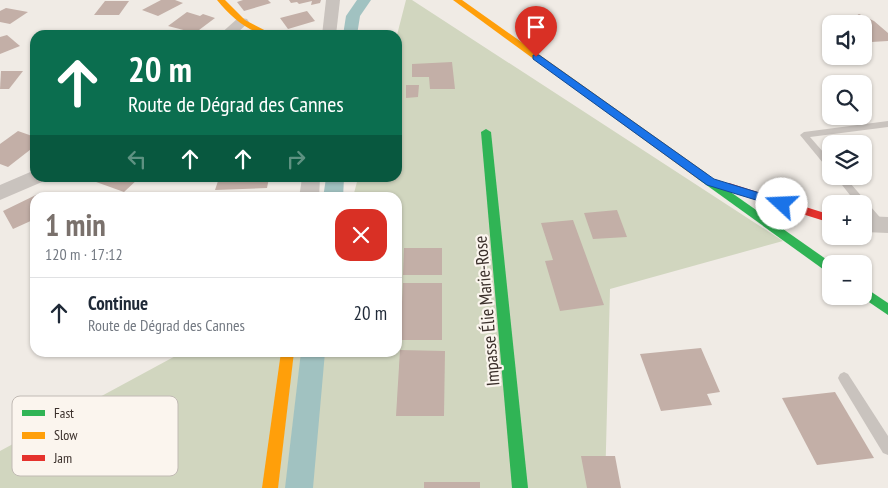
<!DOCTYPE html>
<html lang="en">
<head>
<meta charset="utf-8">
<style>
  body { margin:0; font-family:"PT Sans Narrow",sans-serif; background:#f2f2f3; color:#1f2937; height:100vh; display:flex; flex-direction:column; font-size:19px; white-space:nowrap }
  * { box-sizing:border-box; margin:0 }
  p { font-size:16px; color:#747a83 }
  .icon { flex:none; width:28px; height:28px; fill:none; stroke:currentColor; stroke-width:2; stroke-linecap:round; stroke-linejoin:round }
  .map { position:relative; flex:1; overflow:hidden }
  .side { position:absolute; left:30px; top:192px; width:372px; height:165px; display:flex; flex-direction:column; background:#fff; border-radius:15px; box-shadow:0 1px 4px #0004 }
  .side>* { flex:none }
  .banner { position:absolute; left:30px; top:30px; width:372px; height:152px; border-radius:15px; box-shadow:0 1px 4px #0004; background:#0b6e4f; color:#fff; overflow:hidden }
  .controls { position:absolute; left:822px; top:15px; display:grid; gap:10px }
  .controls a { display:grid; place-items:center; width:50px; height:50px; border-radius:10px; background:#fff; box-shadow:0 1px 4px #0004; font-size:25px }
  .pin { position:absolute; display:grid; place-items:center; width:42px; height:42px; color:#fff; margin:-51px -21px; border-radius:50% 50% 50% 0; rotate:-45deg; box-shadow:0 0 5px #0007 }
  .pin .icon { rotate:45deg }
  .me { position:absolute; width:55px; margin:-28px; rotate:290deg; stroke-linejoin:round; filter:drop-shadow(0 0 4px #0008) }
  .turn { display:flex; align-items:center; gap:18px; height:105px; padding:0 15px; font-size:22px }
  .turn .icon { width:65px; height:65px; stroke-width:2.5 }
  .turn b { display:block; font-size:35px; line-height:42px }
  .lanes { display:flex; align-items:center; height:48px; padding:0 15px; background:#0003; justify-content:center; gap:25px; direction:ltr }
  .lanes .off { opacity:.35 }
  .round { display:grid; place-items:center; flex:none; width:52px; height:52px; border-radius:15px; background:#f2f2f3 }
  .overview { display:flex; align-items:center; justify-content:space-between; height:85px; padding:0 15px }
  h1 { font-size:30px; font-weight:600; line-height:38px; color:#7a716c }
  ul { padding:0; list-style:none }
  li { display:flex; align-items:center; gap:15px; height:70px; padding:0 15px; border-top:1px solid #e0e1e3 }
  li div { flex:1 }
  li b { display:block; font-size:19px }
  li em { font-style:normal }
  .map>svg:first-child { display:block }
  .green { fill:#d1d6bf }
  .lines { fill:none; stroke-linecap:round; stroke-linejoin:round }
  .canal { fill:#a1c2c1; fill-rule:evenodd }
  .building { fill:#c3afa7 }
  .lane { fill:#c9c3be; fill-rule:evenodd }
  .street { fill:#c9c3be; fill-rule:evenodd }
  .fast { fill:#30b455; fill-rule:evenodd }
  .slow { fill:#ff9f0a; fill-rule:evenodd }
  .jam { fill:#e5322d; fill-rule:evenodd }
  .route { fill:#1a73e8; stroke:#114b97 }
  .labels { text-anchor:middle; stroke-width:4.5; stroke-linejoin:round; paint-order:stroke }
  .street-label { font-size:18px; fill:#3b302b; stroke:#fbf5ee }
  .key { fill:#fbf5ee; stroke:#c1bab4; stroke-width:1 }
  .key-label { font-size:14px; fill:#3b302b }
</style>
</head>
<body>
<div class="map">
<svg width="888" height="488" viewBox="0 0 888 488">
  <rect width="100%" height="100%" fill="#f0ebe5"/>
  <!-- green -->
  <polygon class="green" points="406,0 412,0 783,241 610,289 605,488 0,488 0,451 181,353 398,352 398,198 353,197 358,178 398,178 397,35"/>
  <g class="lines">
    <!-- canal -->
    <g class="canal">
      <polygon points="357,0 371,0 360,16 357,35 343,35 346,16"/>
      <polygon points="326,178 344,178 343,198 323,198"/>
      <polygon points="301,352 325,352 313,488 285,488"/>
    </g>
  </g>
  <!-- building -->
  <g class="building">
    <polygon points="161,0 175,0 183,3 158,16 142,10"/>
    <polygon points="243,0 268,0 271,3 244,11 237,2"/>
    <polygon points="289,0 321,0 320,3 311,5 312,1 299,4 297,2 291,3"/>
    <polygon points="105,1 129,1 119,15 94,15"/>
    <polygon points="6,8 28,12 10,24 0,22 0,11"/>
    <polygon points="307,11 315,21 288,29 280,18"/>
    <polygon points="187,12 200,16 203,14 215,18 195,33 168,26"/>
    <polygon points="859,14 874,21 888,33 888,41 871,42 864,36 864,28 866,28 864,24 857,24 850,20"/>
    <polygon points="7,35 20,46 0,54 0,37"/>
    <polygon points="452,62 455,89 430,89 429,77 412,77 412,64"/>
    <polygon points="1,71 23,71 9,89 0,89"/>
    <polygon points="406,85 419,85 418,97 406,98"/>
    <polygon points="18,131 35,137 35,146 8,167 0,164 0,144"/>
    <polygon points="85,178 139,178 124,192"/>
    <polygon points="228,178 269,178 267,188 215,190 218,181 227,180"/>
    <polygon points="40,193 43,198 35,198 35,219 13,229 3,211"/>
    <polygon points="617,210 627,237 593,239 584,213"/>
    <polygon points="573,220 604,305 560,311 545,261 553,260 541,223"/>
    <polygon points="404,248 442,248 442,275 403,275"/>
    <polygon points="403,283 442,283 442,340 400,340"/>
    <polygon points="701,348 720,392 707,394 712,405 661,411 640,354"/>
    <polygon points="400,350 445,351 444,416 396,416"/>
    <polygon points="835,392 874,458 817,465 782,398"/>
    <polygon points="581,456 615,456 621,488 587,488"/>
    <rect x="424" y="482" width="56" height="6"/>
  </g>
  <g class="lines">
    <!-- lane -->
    <g class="lane">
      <polygon points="888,121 888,127 810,137 831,161 831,170 828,169 800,135 804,132"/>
      <polygon points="835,176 844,176 884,222 886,225 884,228 878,228 864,211 864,204 857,204"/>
      <polygon points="844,372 848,374 888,436 888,455 883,453 840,382 838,378 840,374"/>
    </g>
    <!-- street -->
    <g class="street">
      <polygon points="326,0 340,0 336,35 322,35"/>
      <polygon points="242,18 247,19 249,22 235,35 219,35 237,19"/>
      <polygon points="35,170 35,178 44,178 42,182 0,200 0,185"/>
      <polygon points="302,178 320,178 319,198 299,198"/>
      <polygon points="864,216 888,217 888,233 864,232"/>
    </g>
    <!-- fast -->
    <g class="fast">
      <polygon points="486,129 491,132 528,488 512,488 481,132"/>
      <polygon points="702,172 833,264 831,274 827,272 698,179 697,176"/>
      <polygon points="864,287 888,303 888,315 860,296 864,296"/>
    </g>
    <!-- slow -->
    <g class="slow">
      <path d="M 217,0 L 225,0 L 245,20 L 274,35 C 250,35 232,18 217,0 Z"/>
      <polygon points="453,0 462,0 706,173 707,176 706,179 698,179"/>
      <polygon points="281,352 294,352 278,488 262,488"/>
    </g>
    <!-- jam -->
    <polygon class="jam" points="729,183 831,215 831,223 725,190 724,187"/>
  </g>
  <!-- route -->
  <polygon class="route" points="533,55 539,55 714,179 786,201 787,204 786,206 782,208 707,185 533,59"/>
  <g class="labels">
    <!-- street labels -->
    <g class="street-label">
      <text transform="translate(487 311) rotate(-95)" y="6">Impasse Élie Marie-Rose</text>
    </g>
  </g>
  <!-- legend -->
  <rect x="12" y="396" width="166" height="80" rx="8" class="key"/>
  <rect x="22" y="410" width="23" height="6" fill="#30b455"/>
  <rect x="22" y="432" width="23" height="7" fill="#ff9f0a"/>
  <rect x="22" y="455" width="23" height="6" fill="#e5322d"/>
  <g class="key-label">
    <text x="54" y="418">Fast</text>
    <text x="54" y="440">Slow</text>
    <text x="54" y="463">Jam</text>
  </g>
</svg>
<div class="controls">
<a><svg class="icon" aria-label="sound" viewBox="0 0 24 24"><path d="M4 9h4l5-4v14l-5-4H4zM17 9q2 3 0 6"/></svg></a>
<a><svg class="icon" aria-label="search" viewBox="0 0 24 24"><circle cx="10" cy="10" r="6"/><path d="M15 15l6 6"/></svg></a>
<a><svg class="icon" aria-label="layers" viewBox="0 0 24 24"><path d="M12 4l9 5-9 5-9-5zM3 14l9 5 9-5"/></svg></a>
<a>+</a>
<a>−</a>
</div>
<div class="pin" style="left:536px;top:57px;background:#d93025"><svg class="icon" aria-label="arrive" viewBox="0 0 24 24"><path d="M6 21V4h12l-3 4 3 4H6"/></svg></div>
<svg class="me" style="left:782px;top:204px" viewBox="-20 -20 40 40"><circle r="19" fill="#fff"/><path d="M0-13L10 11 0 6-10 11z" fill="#1a73e8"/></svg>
<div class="banner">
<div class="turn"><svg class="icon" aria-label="ahead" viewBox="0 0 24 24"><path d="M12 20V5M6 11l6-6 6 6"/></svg><div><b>20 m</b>Route de Dégrad des Cannes</div></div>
<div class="lanes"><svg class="icon off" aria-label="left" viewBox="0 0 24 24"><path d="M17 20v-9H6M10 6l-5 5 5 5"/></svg><svg class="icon" aria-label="ahead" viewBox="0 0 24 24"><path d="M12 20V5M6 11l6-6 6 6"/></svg><svg class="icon" aria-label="ahead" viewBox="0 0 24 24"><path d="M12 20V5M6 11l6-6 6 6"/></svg><svg class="icon off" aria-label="right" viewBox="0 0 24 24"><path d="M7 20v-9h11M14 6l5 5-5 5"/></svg></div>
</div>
<section class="side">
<div class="overview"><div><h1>1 min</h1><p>120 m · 17:12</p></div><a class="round" style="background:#d93025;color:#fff"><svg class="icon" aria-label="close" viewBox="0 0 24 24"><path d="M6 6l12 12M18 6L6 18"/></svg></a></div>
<ul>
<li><svg class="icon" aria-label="ahead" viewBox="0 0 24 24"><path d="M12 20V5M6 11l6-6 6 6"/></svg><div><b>Continue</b><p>Route de Dégrad des Cannes</p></div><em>20 m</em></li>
</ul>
</section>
</div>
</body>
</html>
